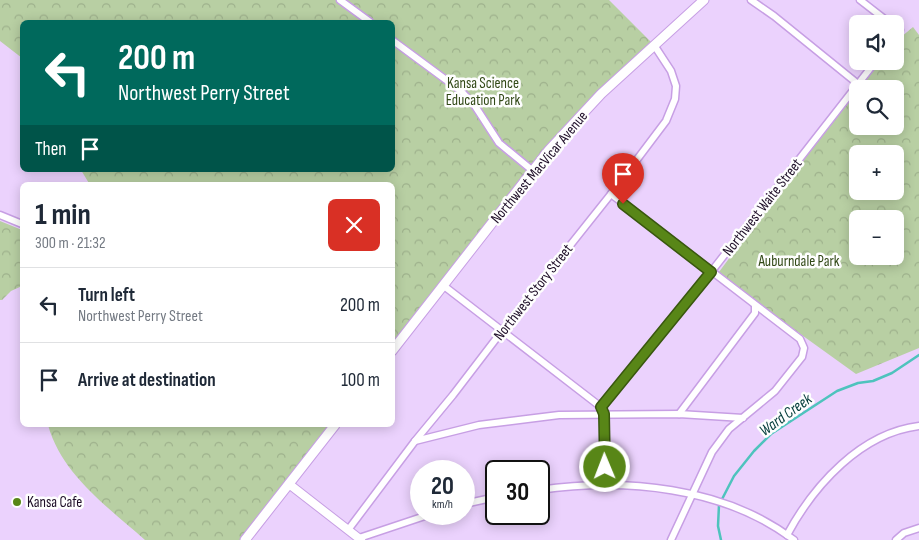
<!DOCTYPE html>
<html lang="en">
<head>
<meta charset="utf-8">
<style>
  body { margin:0; font-family:"Sofia Sans Condensed",sans-serif; background:#f6f6f7; color:#1f2937; height:100vh; display:flex; flex-direction:column; font-size:19px; white-space:nowrap }
  * { box-sizing:border-box; margin:0 }
  p { font-size:16px; color:#747a83 }
  .icon { flex:none; width:28px; height:28px; fill:none; stroke:currentColor; stroke-width:2; stroke-linecap:round; stroke-linejoin:round }
  .map { position:relative; flex:1; overflow:hidden }
  .panel { position:absolute; left:20px; top:182px; width:375px; height:245px; display:flex; flex-direction:column; background:#fff; border-radius:8px; box-shadow:0 2px 12px #0003 }
  .panel>* { flex:none }
  .top-card { position:absolute; left:20px; top:20px; width:375px; height:152px; border-radius:8px; box-shadow:0 2px 12px #0003; background:#00695c; color:#fff; overflow:hidden }
  .fabs { position:absolute; left:849px; top:15px; display:grid; gap:10px }
  .fabs a { display:grid; place-items:center; width:55px; height:55px; border-radius:8px; background:#fff; box-shadow:0 2px 12px #0003; font-size:25px }
  .speed { position:absolute; left:410px; top:460px; display:flex; gap:10px; font-size:25px; font-weight:700; text-align:center }
  .speed>* { display:grid; place-content:center; width:65px; height:65px; border-radius:50%; background:#fff; box-shadow:0 2px 12px #0003; line-height:1 }
  .speed small { font-size:12px; font-weight:400 }
  .speed .limit { border:2px solid #111; border-radius:8px; background:#fff; color:#111 }
  .pin { position:absolute; display:grid; place-items:center; width:42px; height:42px; color:#fff; margin:-51px -21px; border-radius:50% 50% 50% 0; rotate:-45deg; box-shadow:0 0 5px #0007 }
  .pin .icon { rotate:45deg }
  .me { position:absolute; width:55px; margin:-28px; rotate:359deg; stroke-linejoin:round; filter:drop-shadow(0 0 4px #0008) }
  .turn { display:flex; align-items:center; gap:18px; height:105px; padding:0 15px; font-size:22px }
  .turn .icon { width:65px; height:65px; stroke-width:2.5 }
  .turn b { display:block; font-size:35px; line-height:42px }
  .then { display:flex; align-items:center; height:48px; padding:0 15px; background:#0003; gap:10px; font-size:19px }
  .round { display:grid; place-items:center; flex:none; width:52px; height:52px; border-radius:8px; background:#f6f6f7 }
  .headline { display:flex; align-items:center; justify-content:space-between; height:85px; padding:0 15px }
  h1 { font-size:30px; font-weight:700; line-height:38px }
  ul { padding:0; list-style:none }
  li { display:flex; align-items:center; gap:15px; height:75px; padding:0 15px; border-top:1px solid #e0e1e3 }
  li div { flex:1 }
  li b { display:block; font-size:19px }
  li em { font-style:normal }
  .map>svg:first-child { display:block }
  .park { fill:url(#park-crowns); fill-rule:evenodd }
  .lines { fill:none; stroke-linecap:round; stroke-linejoin:round }
  .stream { stroke:#4ec3bd; stroke-width:2.5 }
  .minor-casing { stroke:#c79fe4; stroke-width:9 }
  .tertiary-casing { stroke:#c79fe4; stroke-width:10 }
  .secondary-casing { stroke:#c79fe4; stroke-width:11 }
  .minor { stroke:#fff; stroke-width:6 }
  .tertiary { stroke:#fff; stroke-width:8 }
  .secondary { stroke:#fff; stroke-width:9 }
  .route-casing { stroke:#39570f; stroke-width:12 }
  .route { stroke:#588617; stroke-width:9 }
  .poi-dot { fill:#588617; stroke:#fefefe; stroke-width:2 }
  .labels { text-anchor:middle; stroke-width:5; stroke-linejoin:round; paint-order:stroke }
  .park-label { font-size:15px; fill:#324917; stroke:#fefefe }
  .street-label { font-size:15px; fill:#1d0d27; stroke:#fefefe }
  .poi-label { font-size:15px; fill:#1d0d27; stroke:#fefefe; text-anchor:start }
  .water-label { font-size:16px; font-style:italic; fill:#013a38; stroke:#fefefe }
</style>
</head>
<body>
<div class="map">
<svg width="919" height="540" viewBox="0 0 919 540">
  <defs>
    <pattern id="park-crowns" width="20" height="18" patternUnits="userSpaceOnUse" patternTransform="scale(1.25)"><rect width="20" height="18" fill="#b8cfa3"/><path d="M2 6a3 3 0 1 1 6 0M12 15a3 3 0 1 1 6 0" fill="none" stroke="#9eb18c"/></pattern>
  </defs>
  <rect width="100%" height="100%" fill="#ebd2fd"/>
  <!-- park -->
  <g class="park">
    <polygon points="0,0 609,0 654,45 533,171 393,350 392,185 90,185 81,170 392,170 392,22 22,22 22,58 0,41"/>
    <path d="M 913,27 L 919,35 L 919,348 L 856,374 L 767,310 L 719,272 L 794,171 L 858,89 L 858,126 L 895,126 L 895,89 L 858,89 L 879,61 L 895,61 L 895,42 ZM 858,154 L 895,154 L 895,191 L 858,191 ZM 858,219 L 895,219 L 895,256 L 858,256 Z"/>
    <polygon points="0,221 22,230 22,286 11,291 2,300 0,300"/>
    <path d="M 48,425 L 334,425 L 245,540 L 145,540 C 108,507 62,475 48,425 Z"/>
  </g>
  <g class="lines">
    <!-- stream -->
    <polyline class="stream" points="721,540 718,526 719,505 734,476 754,451 771,434 837,391 858,383 873,381 892,373 919,355"/>
    <defs>
      <g id="minor">
        <polyline points="340,0 370,22"/>
        <polyline points="751,0 774,16 858,84"/>
        <polyline points="860,0 891,24"/>
        <polyline points="895,27 900,30 895,37"/>
        <polyline points="392,40 461,91 475,106 499,143 533,171"/>
        <polyline points="611,194 800,339 804,348 802,357 775,391 729,429 712,452 671,540"/>
        <polyline points="0,215 22,224"/>
        <polyline points="444,286 601,407 604,414 605,485"/>
        <polyline points="601,407 711,272 876,61"/>
        <polyline points="679,414 755,313 755,306"/>
        <polyline points="415,441 479,425 559,415 679,414 743,418"/>
        <path d="M 539,490 C 624,478 723,486 794,540"/>
        <polyline points="464,504 496,497"/>
        <polyline points="348,530 415,441 453,395 502,331 611,194 666,121 675,99 676,86 671,71 654,45"/>
        <path d="M 787,535 C 814,485 861,433 919,426"/>
        <polyline points="359,538 431,514"/>
        <polyline points="896,540 904,533 919,528"/>
      </g>
      <polyline id="tertiary" points="289,484 361,540"/>
      <g id="secondary">
        <polyline points="392,351 549,150 601,94 704,0"/>
        <polyline points="245,540 335,425"/>
      </g>
    </defs>
    <!-- minor casing -->
    <use href="#minor" class="minor-casing"/>
    <!-- tertiary casing -->
    <use href="#tertiary" class="tertiary-casing"/>
    <!-- secondary casing -->
    <use href="#secondary" class="secondary-casing"/>
    <!-- minor -->
    <use href="#minor" class="minor"/>
    <!-- tertiary -->
    <use href="#tertiary" class="tertiary"/>
    <!-- secondary -->
    <use href="#secondary" class="secondary"/>
  </g>
  <g class="lines">
    <defs>
      <polyline id="route" points="605,467 604,414 601,407 711,272 623,204"/>
    </defs>
    <!-- route casing -->
    <use href="#route" class="route-casing"/>
    <!-- route -->
    <use href="#route" class="route"/>
  </g>
  <!-- markers -->
  <circle class="poi-dot" cx="17" cy="502" r="5"/>
  <g class="labels">
    <!-- park labels -->
    <g class="park-label">
      <text x="483" y="88">Kansa Science<tspan x="483" dy="17">Education Park</tspan></text>
      <text x="799" y="266">Auburndale Park</text>
    </g>
    <!-- street labels -->
    <g class="street-label">
      <text transform="translate(539 167) rotate(-50)" y="5">Northwest MacVicar Avenue</text>
      <text transform="translate(762 207) rotate(-52)" y="5">Northwest Waite Street</text>
      <text transform="translate(533 292) rotate(-52)" y="5">Northwest Story Street</text>
    </g>
    <!-- poi labels -->
    <g class="poi-label">
      <text x="27" y="507">Kansa Cafe</text>
    </g>
    <!-- water labels -->
    <g class="water-label">
      <text transform="translate(785 414) rotate(-36)" y="6">Ward Creek</text>
    </g>
  </g>
</svg>
<div class="fabs">
<a><svg class="icon" aria-label="sound" viewBox="0 0 24 24"><path d="M4 9h4l5-4v14l-5-4H4zM17 9q2 3 0 6"/></svg></a>
<a><svg class="icon" aria-label="search" viewBox="0 0 24 24"><circle cx="10" cy="10" r="6"/><path d="M15 15l6 6"/></svg></a>
<a>+</a>
<a>−</a>
</div>
<div class="speed"><div>20<small>km/h</small></div><div class="limit">30</div></div>
<div class="pin" style="left:623px;top:204px;background:#d93025"><svg class="icon" aria-label="arrive" viewBox="0 0 24 24"><path d="M6 21V4h12l-3 4 3 4H6"/></svg></div>
<svg class="me" style="left:605px;top:467px" viewBox="-20 -20 40 40"><circle r="17" fill="#588617" stroke="#fff" stroke-width="3"/><path d="M0-11L8 9 0 5-8 9z" fill="#fff"/></svg>
<div class="top-card">
<div class="turn"><svg class="icon" aria-label="left" viewBox="0 0 24 24"><path d="M17 20v-9H6M10 6l-5 5 5 5"/></svg><div><b>200 m</b>Northwest Perry Street</div></div>
<div class="then">Then<svg class="icon" aria-label="arrive" viewBox="0 0 24 24"><path d="M6 21V4h12l-3 4 3 4H6"/></svg></div>
</div>
<section class="panel">
<div class="headline"><div><h1>1 min</h1><p>300 m · 21:32</p></div><a class="round" style="background:#d93025;color:#fff"><svg class="icon" aria-label="close" viewBox="0 0 24 24"><path d="M6 6l12 12M18 6L6 18"/></svg></a></div>
<ul>
<li><svg class="icon" aria-label="left" viewBox="0 0 24 24"><path d="M17 20v-9H6M10 6l-5 5 5 5"/></svg><div><b>Turn left</b><p>Northwest Perry Street</p></div><em>200 m</em></li>
<li><svg class="icon" aria-label="arrive" viewBox="0 0 24 24"><path d="M6 21V4h12l-3 4 3 4H6"/></svg><div><b>Arrive at destination</b></div><em>100 m</em></li>
</ul>
</section>
</div>
</body>
</html>
